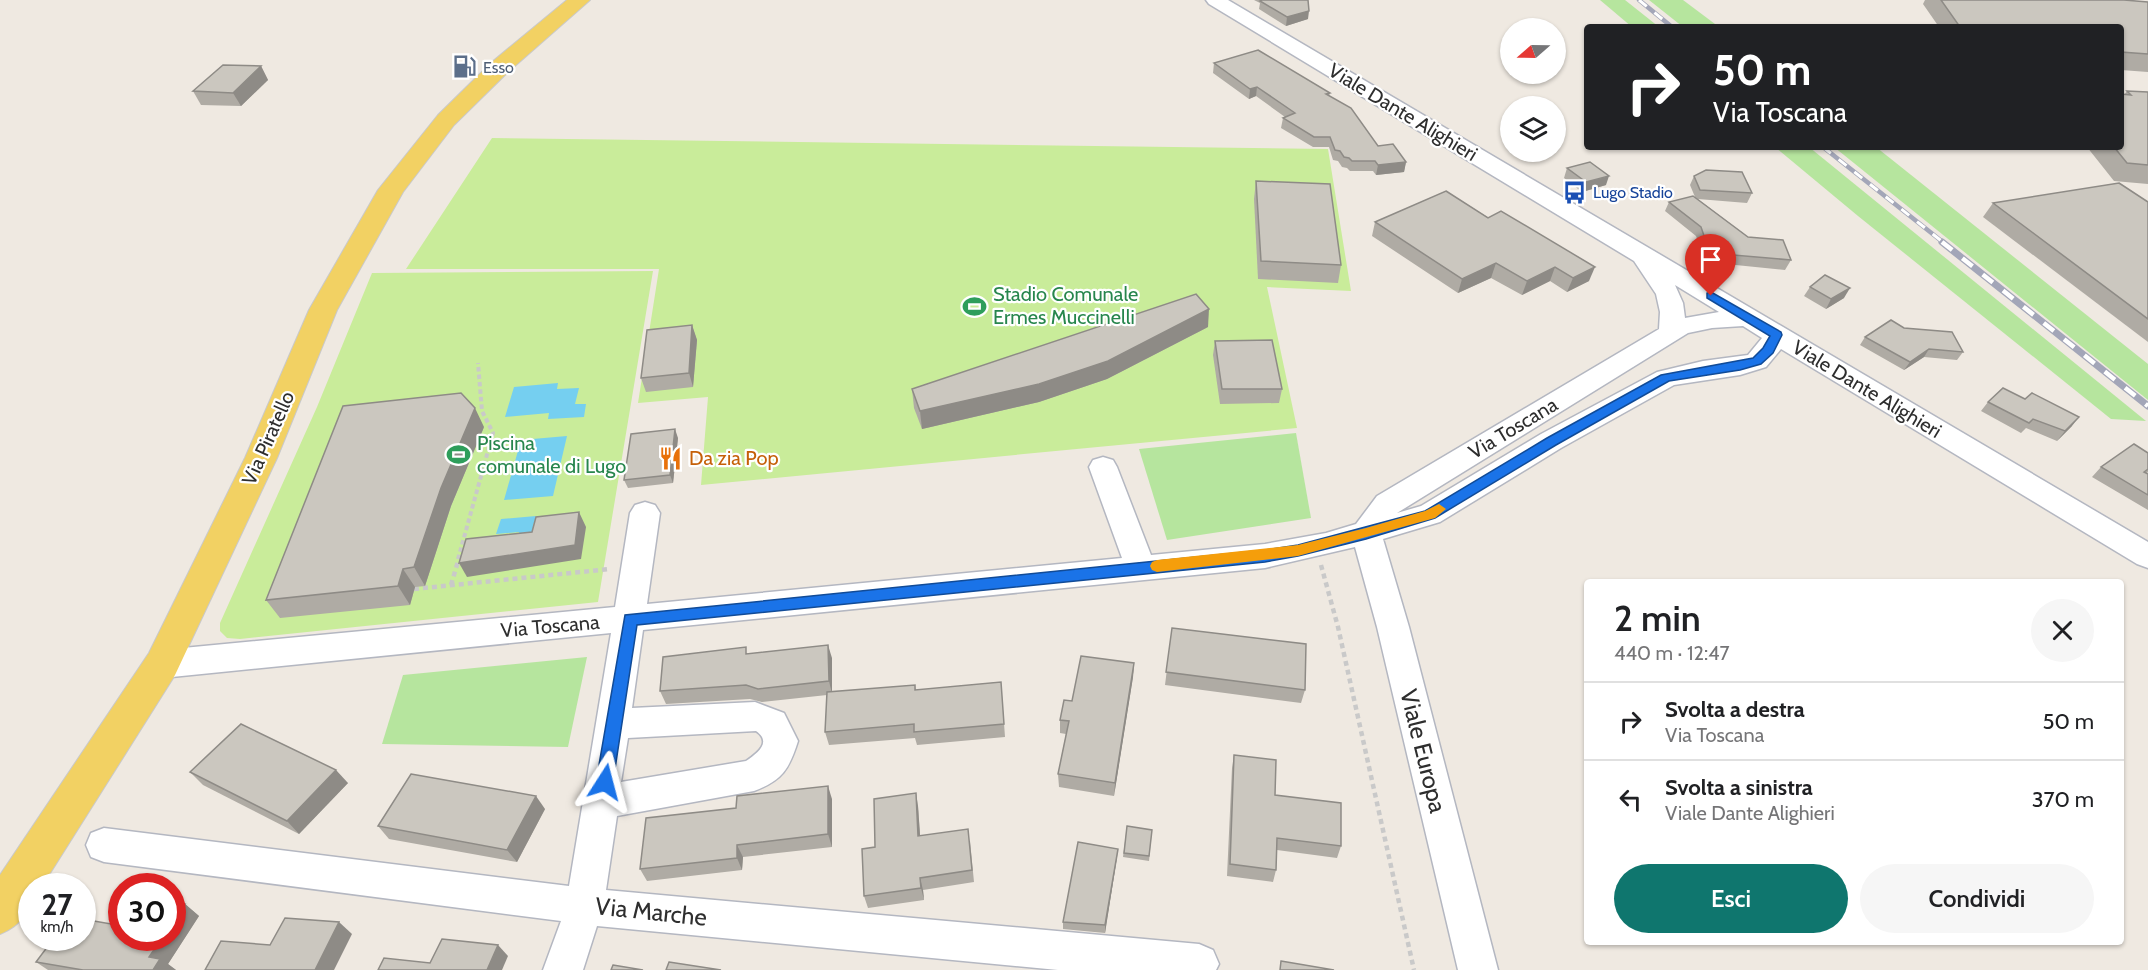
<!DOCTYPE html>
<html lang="it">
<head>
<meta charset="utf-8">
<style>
  body { margin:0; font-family:Cabin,sans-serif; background:#f6f6f6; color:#202124; height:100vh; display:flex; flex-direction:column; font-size:22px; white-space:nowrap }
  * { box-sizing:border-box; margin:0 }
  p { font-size:20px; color:#757577 }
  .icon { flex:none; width:33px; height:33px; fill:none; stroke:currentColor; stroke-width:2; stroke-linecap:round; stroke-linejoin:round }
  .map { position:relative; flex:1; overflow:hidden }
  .details { position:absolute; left:1584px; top:579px; width:540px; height:366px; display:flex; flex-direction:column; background:#fff; border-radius:6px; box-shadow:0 2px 4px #0004 }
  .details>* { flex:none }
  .banner { position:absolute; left:1584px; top:24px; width:540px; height:126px; border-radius:6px; box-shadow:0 2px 4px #0004; background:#202124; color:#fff; overflow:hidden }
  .needle { width:39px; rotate:250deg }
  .tools { position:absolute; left:1500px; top:18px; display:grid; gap:12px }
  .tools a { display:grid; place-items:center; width:66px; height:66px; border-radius:50%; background:#fff; box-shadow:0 2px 4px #0004; font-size:30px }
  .speed { position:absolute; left:18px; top:873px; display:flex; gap:12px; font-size:30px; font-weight:700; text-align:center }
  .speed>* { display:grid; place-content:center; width:78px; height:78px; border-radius:50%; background:#fff; box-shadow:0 2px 4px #0004; line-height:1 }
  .speed small { font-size:15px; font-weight:400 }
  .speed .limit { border:9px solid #d22; background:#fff; color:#111 }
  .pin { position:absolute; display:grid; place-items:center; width:51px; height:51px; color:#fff; margin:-62px -26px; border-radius:50% 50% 50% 0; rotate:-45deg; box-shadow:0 0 6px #0007 }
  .pin .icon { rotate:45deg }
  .me { position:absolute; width:66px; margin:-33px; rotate:9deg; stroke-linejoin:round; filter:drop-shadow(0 0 4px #0008) }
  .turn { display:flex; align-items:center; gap:21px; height:126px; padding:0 30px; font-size:27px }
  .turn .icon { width:78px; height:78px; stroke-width:2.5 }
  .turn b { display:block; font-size:42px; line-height:51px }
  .round { display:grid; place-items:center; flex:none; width:63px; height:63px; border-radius:32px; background:#f6f6f6 }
  .overview { display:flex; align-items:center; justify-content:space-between; height:102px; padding:0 30px }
  h1 { font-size:36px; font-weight:600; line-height:45px }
  .primary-button { display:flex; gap:12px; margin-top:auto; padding:12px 30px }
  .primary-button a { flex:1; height:69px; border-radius:36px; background:#0f766e; color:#fff; font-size:24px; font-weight:600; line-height:69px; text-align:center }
  .primary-button a+a { background:#f6f6f6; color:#202124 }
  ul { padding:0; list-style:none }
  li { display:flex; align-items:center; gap:18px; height:78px; padding:0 30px; border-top:2px solid #e0e0e0 }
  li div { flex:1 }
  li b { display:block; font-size:22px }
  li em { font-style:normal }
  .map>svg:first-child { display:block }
  .green { fill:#b6e59e }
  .pitch { fill:#c9ec9a }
  .water { fill:#75cff0 }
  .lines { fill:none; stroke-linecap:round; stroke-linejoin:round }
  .minor-casing { stroke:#b4b7c1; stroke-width:3 }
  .major-casing { stroke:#c9c9c9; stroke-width:2 }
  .path-far1 { stroke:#c9c9c9; stroke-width:4; stroke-dasharray:4.5 3; stroke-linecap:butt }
  .path { stroke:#c9c9c9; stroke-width:4.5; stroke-dasharray:5 4; stroke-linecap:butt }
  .minor { fill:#fff; fill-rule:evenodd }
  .major { fill:#f2d163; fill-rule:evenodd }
  .rail-far1-casing { stroke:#a3a6b8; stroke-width:4.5 }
  .rail-casing { stroke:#a3a6b8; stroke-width:7 }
  .rail-far1 { stroke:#fff; stroke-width:3; stroke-dasharray:10; stroke-linecap:butt }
  .rail { stroke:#fff; stroke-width:4.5; stroke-dasharray:13; stroke-linecap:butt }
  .wall { fill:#afaba4 }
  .shaded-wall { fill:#8e8b86 }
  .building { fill:#cbc7bf; stroke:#8e8b86; stroke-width:1.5 }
  .route { fill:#1a73e8; stroke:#114b97; stroke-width:1.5 }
  .slow { fill:#f59e0b }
  .labels { text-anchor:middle; stroke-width:4.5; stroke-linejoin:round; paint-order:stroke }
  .far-service-label { font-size:16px; fill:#4e5e75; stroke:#fff; text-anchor:start }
  .far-transit-label { font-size:16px; fill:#164399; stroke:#fff; text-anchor:start }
  .street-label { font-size:20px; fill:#2e2e2e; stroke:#fff }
  .leisure-label { font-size:20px; fill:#27864d; stroke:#fff; text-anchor:start }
  .food-label { font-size:20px; fill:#c56008; stroke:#fff; text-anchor:start }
  .near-street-label { font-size:24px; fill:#2e2e2e; stroke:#fff }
</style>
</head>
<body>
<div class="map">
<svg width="2148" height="970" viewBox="0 0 2148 970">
  <rect width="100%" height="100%" fill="#efe9e1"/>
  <!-- green -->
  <g class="green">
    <polygon points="1600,0 1625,0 1659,27 1632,27"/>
    <polygon points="1649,0 1683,0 1719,27 1683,27"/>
    <polygon points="1775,147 1809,147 2146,421 2111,419 1858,216"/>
    <polygon points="1834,147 1876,147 2148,364 2148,400"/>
    <polygon points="1296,433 1311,518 1167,540 1139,449"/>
    <polygon points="587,657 568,747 382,744 403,675"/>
  </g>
  <!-- pitch -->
  <g class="pitch">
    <polygon points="492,138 1328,149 1351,291 1267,287 1297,428 701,485 708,397 638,403 659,269 406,269"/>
    <polygon points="653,271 598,602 240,639 227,638 220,631 220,623 317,407 372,273"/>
  </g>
  <!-- water -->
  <g class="water">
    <polygon points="558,383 557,389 579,388 575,404 586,404 584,417 548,419 549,413 505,417 514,387"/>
    <polygon points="567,436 553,496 504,500 521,440"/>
    <polygon points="536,516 533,526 536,538 518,540 519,532 496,534 501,519"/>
  </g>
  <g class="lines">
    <defs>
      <path id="minor" d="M 1206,0 L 1228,0 L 2148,542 L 2148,568 L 2137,564 L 1781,349 L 1766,367 L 1740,375 L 1674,385 L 1561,448 L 1440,522 L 1383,539 L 1409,627 L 1498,970 L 1458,970 L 1377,627 L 1355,547 L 1265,568 L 643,630 L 632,708 L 755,702 L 784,713 L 798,741 C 789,769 783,780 754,791 L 617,816 L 606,890 L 1199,944 L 1213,950 L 1219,964 L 1216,970 L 1058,970 L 597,926 L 583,970 L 543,970 L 561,921 L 104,862 L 91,857 L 86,845 L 91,833 L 104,828 L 569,886 L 611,633 L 162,678 L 151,674 L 146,664 L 151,654 L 162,650 L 615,607 L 630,513 L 635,505 L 645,502 L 655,505 L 660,513 L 647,604 L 1122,558 L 1089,467 L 1093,460 L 1103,457 L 1113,460 L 1117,467 L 1151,555 L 1265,544 L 1326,533 L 1356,524 L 1377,496 L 1659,329 L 1660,312 L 1656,294 L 1634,261 L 1209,4 ZM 1675,285 L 1719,312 L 1685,318 L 1683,303 ZM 1743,326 L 1762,338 L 1748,355 L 1703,361 L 1657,372 L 1541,434 L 1421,506 L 1397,513 L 1688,333 L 1712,328 ZM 756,731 C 772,742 758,753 746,761 L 621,782 L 628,738 Z"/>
      <path id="major" d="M 567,0 L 590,0 L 508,72 L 454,125 L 403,192 L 337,310 L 277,458 L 175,675 L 42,886 L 32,886 C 32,910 22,925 0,934 L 0,875 L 149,653 L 245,458 L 309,310 L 378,190 L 438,115 L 492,62 Z"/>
    </defs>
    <!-- minor casing -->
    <use href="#minor" class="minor-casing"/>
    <!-- major casing -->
    <use href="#major" class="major-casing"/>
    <!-- path-far1 -->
    <polyline class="path-far1" points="458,559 493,433 482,411 478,363"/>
    <!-- path -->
    <g class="path">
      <polyline points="1321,565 1338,627 1414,970"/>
      <polyline points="451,585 459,558"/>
      <polyline points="414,589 610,569"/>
    </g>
    <!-- minor -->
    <use href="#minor" class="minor"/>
    <!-- major -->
    <use href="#major" class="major"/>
    <defs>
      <g id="rail-far1">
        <polyline points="1639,0 1672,27"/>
        <polyline points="1823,147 1944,243"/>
      </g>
      <polyline id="rail" points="1942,242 2148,406"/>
    </defs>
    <!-- rail-far1 casing -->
    <use href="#rail-far1" class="rail-far1-casing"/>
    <!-- rail casing -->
    <use href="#rail" class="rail-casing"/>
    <!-- rail-far1 -->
    <use href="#rail-far1" class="rail-far1"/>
    <!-- rail -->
    <use href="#rail" class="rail"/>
  </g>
  <!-- wall -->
  <g class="wall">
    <polygon points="1254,0 1308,0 1308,19 1286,26 1259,9 1260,3"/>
    <polygon points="1925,0 2124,0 2148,2 2148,72 2121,70 2121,27 1939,27 1923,4"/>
    <polygon points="1214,63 1330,93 1329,96 1378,146 1406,162 1404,172 1376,175 1373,171 1350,171 1347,168 1342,167 1338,161 1333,160 1329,147 1313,147 1281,128 1283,118 1285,117 1256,96 1249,99 1213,73"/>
    <polygon points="261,66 268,80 241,106 201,105 193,91"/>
    <polygon points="2127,91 2148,92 2148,184 2114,181 2087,147 2121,147 2125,94"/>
    <polygon points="1567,168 1606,185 1582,192 1564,178"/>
    <polygon points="1694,176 1752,193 1747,203 1698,199 1748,237 1791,260 1785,270 1706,262 1696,236 1665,211 1669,202 1695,197 1690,185"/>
    <polygon points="1256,181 1341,265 1338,283 1258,279 1254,199"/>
    <polygon points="1446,191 1589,281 1567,292 1550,281 1522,295 1491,278 1458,293 1372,236 1375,222"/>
    <polygon points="2148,202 2148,342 1983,217 1993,203"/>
    <polygon points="1810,287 1844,298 1826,309 1804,296"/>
    <polygon points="692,325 697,340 693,387 646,392 641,378"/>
    <polygon points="1208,327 1107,379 1039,402 922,429 914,408 912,389"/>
    <polygon points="1865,337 1963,352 1957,360 1924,357 1904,370 1860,345"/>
    <polygon points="1215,341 1282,389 1279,403 1220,404 1213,355"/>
    <polygon points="1988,402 2072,426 2057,441 2026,428 2021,433 1981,411"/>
    <polygon points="484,427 451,506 425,586 415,587 410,605 280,618 266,600"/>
    <polygon points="678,438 673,483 628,488 624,480"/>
    <polygon points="2148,453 2148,472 2147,473 2148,474 2148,510 2092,477 2101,467"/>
    <polygon points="1172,628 1305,690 1301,703 1165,685"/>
    <polygon points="748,654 832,658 832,692 915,685 916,690 1001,682 1005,737 917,745 915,738 829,745 825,732 827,695 762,702 750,699 666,704 660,691"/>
    <polygon points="1134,663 1133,677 1114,796 1059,787 1058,774 1066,734 1060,733 1060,720 1072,701"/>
    <polygon points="1234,755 1275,795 1341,846 1337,858 1277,850 1276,870 1273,882 1227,876 1232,768"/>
    <polygon points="190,772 348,783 299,834 203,785"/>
    <polygon points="832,799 832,847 743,857 742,870 647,881 640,869"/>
    <polygon points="918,806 920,836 970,841 974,882 923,890 924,900 868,908 864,896 875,847"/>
    <polygon points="545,809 517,862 389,839 378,826"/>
    <polygon points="1127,826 1152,830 1149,861 1123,857"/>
    <polygon points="1117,857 1105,933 1063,929 1063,922"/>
    <polygon points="185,904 199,916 168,964 176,970 48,970 36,962 111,924"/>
  </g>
  <!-- shaded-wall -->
  <g class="shaded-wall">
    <polygon points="1309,11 1308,19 1286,26 1287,17"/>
    <polygon points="261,66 268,80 241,106 233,93"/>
    <polygon points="1257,87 1256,96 1249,99 1250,89"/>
    <polygon points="1406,162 1404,172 1376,175 1378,165"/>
    <polygon points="1609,176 1606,185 1582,192 1586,182"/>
    <polygon points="1496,263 1491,278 1458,293 1462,279"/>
    <polygon points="1555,267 1550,281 1522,295 1527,281"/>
    <polygon points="1595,267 1589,281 1567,292 1573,278"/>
    <polygon points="1850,288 1844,298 1826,309 1831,299"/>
    <polygon points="1209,309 1208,327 1107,379 1039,402 922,429 920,411"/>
    <polygon points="692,325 697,340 693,387 689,373"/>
    <polygon points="1929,349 1924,357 1904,370 1910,362"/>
    <polygon points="475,408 484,427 451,506 425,586 414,567 441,488"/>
    <polygon points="2079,417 2072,426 2057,441 2065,431"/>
    <polygon points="675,429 678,438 673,483 670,475"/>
    <polygon points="579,512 586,527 581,559 467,577 459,563"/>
    <polygon points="403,569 415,587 410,605 398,586"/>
    <polygon points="828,645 832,658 832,694 829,681"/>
    <polygon points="1134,663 1133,677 1114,796 1115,783"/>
    <polygon points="336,770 348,783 299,834 287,821"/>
    <polygon points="828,786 832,799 832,847 828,834"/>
    <polygon points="916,793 918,806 921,849 918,836"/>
    <polygon points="536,796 545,809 517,862 507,850"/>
    <polygon points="737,845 743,857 742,870 737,858"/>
    <polygon points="1118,849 1117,857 1105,933 1105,925"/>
    <polygon points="920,878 923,890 924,900 921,888"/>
    <polygon points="185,904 199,916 168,964 176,970 153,970 149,957 162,938 172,938 172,922"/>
    <polygon points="339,922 352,934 334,970 315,970"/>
    <polygon points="498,945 508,956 502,970 487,970"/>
  </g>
  <!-- building -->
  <g class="building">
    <polygon points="1262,0 1308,0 1309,11 1287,17 1260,1"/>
    <polygon points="1941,0 2124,0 2148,2 2148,54 2121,52 2121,27 1960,27"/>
    <polygon points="1258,50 1330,93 1326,94 1351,108 1378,146 1393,144 1406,162 1378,165 1375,161 1352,161 1349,158 1344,157 1340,151 1335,150 1330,137 1314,137 1283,118 1295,113 1257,87 1250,89 1214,63"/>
    <polygon points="223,65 261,66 233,93 193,91"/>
    <polygon points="2127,91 2148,92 2148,165 2127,163 2114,147 2121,147 2121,94 2131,95"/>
    <polygon points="1590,162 1609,176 1586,182 1567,168"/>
    <polygon points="1706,170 1742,172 1752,193 1700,190 1694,176"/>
    <polygon points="1256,181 1330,184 1341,265 1261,261"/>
    <polygon points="2119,183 2148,202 2148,319 1993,203"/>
    <polygon points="1446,191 1488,218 1501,211 1595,267 1573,278 1555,267 1527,281 1496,263 1462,279 1375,222"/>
    <polygon points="1693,196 1748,237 1783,240 1791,260 1710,253 1701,227 1669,202"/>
    <polygon points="1825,275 1850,288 1831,299 1810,287"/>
    <polygon points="1196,294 1209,309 1108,361 1039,384 920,411 912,389"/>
    <polygon points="1891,320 1904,328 1952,332 1963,352 1929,349 1910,362 1865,337"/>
    <polygon points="692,325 689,373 641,378 647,330"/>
    <polygon points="1272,340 1282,389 1222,389 1215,341"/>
    <polygon points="2003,388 2025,399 2032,393 2079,417 2065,431 2033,419 2029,423 1988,402"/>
    <polygon points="461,393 475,408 441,488 414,567 403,569 398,586 266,600 343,406"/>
    <polygon points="675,429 670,475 624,480 631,434"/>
    <polygon points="2134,444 2148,453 2148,469 2144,472 2148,474 2148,495 2101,467"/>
    <polygon points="579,512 575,545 459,563 466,539 532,532 536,517"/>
    <polygon points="1172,628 1306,644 1305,690 1166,672"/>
    <polygon points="828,645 829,681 758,689 746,685 660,691 663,657 746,647 746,654"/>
    <polygon points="1081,656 1134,663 1115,783 1058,774 1069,721 1060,720 1064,700 1072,701"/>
    <polygon points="1001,682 1004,724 914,732 914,724 825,732 827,692 915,685 915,690"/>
    <polygon points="241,724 336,770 287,821 190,772"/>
    <polygon points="1234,755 1276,760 1275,795 1341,803 1341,846 1277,838 1276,870 1230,864"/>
    <polygon points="411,774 536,796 507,850 378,826"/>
    <polygon points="828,786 828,834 737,845 737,858 640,869 646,818 736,808 737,796"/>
    <polygon points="916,793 918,836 968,829 972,870 920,878 921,888 864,896 862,849 875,847 874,799"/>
    <polygon points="1127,826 1152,830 1149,856 1124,853"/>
    <polygon points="1078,842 1118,849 1105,925 1063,922"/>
    <polygon points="172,902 185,904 172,922"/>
    <polygon points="122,910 122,938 162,938 149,957 160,959 153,970 83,970 36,962 54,938 82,938 82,919 111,924"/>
    <polygon points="285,918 339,922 315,970 205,970 221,941 270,945"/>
    <polygon points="442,939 498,945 487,970 378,970 384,958 430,963"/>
    <polygon points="1281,961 1334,970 1280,970"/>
    <polygon points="669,962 721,970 666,970"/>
    <polygon points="613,965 643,970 611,970"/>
  </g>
  <!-- route -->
  <polygon class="route" points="1711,292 1781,332 1782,335 1773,353 1761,364 1740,370 1669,381 1556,445 1435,518 1366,539 1298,556 1265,562 637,625 613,782 611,788 605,790 599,788 596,782 625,615 1265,550 1298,545 1425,511 1547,438 1661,375 1753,358 1763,348 1770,336 1707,298 1707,293"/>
  <!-- slow -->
  <polygon class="slow" points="1439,504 1446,509 1435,518 1298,556 1157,572 1152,570 1150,566 1152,562 1157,560 1298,545 1366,528 1425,511"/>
  <!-- icons -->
  <defs>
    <symbol id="fuel-bare" viewBox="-9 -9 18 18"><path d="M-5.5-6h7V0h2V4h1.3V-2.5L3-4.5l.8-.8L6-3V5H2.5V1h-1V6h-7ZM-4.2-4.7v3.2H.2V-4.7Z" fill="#5c6f8a" stroke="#fff" stroke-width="2.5" paint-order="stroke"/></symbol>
    <symbol id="bus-bare" viewBox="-9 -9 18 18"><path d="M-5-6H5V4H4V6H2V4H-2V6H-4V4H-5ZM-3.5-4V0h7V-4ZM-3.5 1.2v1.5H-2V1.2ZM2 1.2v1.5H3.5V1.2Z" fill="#1a4fb4" stroke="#fff" stroke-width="2.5" paint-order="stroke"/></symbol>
    <symbol id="stadium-bare" viewBox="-9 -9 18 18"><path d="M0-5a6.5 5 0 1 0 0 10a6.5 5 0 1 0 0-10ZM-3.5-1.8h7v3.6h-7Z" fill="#2e9e5b" stroke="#fff" stroke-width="2.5" paint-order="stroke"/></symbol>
    <symbol id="restaurant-bare" viewBox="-9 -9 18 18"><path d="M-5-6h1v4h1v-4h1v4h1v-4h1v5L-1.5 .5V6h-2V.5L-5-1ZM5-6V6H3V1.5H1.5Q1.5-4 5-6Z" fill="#e8710a" stroke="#fff" stroke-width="2.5" paint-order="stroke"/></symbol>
  </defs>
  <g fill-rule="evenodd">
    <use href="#fuel-bare" x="448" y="50" width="33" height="33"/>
    <use href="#bus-bare" x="1558" y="176" width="33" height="33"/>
    <use href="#stadium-bare" x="958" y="290" width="33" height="33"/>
    <use href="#stadium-bare" x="442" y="438" width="33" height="33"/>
    <use href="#restaurant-bare" x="654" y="442" width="33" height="33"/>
  </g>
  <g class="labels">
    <!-- far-service labels -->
    <g class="far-service-label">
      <text x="483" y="73">Esso</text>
    </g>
    <!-- far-transit labels -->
    <g class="far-transit-label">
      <text x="1593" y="198">Lugo Stadio</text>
    </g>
    <!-- street labels -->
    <g class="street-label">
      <text transform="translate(1403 112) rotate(31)" y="7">Viale Dante Alighieri</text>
      <text transform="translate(1867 389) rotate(31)" y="7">Viale Dante Alighieri</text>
      <text transform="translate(1513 428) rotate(-31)" y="7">Via Toscana</text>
      <text transform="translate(268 438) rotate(-66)" y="7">Via Piratello</text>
      <text transform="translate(550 626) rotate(-5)" y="7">Via Toscana</text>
    </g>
    <!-- leisure labels -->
    <g class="leisure-label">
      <text x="993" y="301">Stadio Comunale<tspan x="993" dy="23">Ermes Muccinelli</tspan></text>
      <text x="477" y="450">Piscina<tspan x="477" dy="23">comunale di Lugo</tspan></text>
    </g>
    <!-- food labels -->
    <g class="food-label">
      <text x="689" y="465">Da zia Pop</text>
    </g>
    <!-- near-street labels -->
    <g class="near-street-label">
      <text transform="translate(1423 751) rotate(76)" y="8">Viale Europa</text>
      <text transform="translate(651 912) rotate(6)" y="8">Via Marche</text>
    </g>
  </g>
</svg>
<div class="tools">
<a><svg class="needle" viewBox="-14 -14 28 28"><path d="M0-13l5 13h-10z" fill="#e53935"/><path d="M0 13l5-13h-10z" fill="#757577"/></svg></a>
<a><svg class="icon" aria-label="layers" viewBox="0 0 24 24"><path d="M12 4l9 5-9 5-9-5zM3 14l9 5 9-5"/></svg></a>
</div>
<div class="speed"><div>27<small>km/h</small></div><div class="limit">30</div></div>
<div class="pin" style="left:1711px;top:296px;background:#d93025"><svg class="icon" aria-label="arrive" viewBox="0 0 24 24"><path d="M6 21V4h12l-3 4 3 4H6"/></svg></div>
<svg class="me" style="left:605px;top:782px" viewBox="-20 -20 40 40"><path d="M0-17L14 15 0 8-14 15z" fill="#1a73e8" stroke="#fff" stroke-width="4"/></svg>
<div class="banner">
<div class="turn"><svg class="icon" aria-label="right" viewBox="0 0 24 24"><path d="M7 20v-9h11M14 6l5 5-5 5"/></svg><div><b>50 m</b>Via Toscana</div></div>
</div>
<section class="details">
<div class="overview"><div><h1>2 min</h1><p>440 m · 12:47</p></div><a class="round"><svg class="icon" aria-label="close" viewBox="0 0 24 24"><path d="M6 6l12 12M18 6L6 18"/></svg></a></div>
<ul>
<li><svg class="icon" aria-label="right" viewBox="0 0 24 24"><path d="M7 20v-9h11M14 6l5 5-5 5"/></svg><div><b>Svolta a destra</b><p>Via Toscana</p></div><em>50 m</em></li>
<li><svg class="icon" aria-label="left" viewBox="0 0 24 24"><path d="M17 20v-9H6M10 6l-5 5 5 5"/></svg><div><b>Svolta a sinistra</b><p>Viale Dante Alighieri</p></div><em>370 m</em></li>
</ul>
<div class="primary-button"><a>Esci</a><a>Condividi</a></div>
</section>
</div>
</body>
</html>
